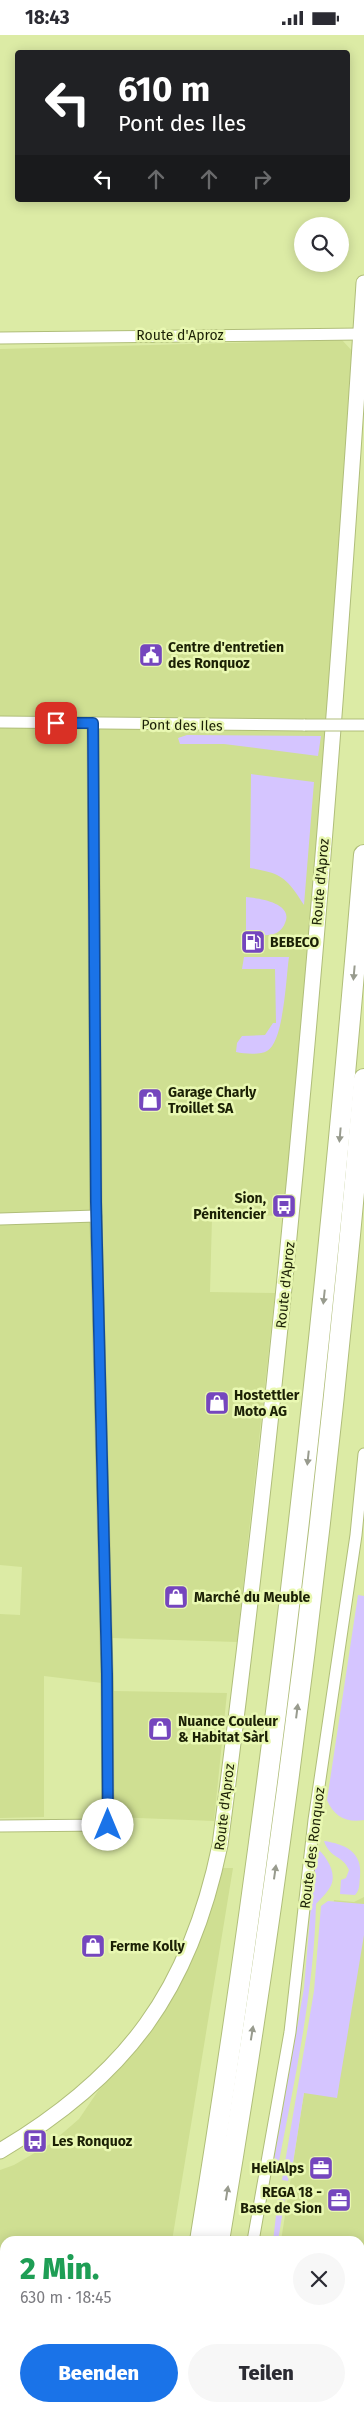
<!DOCTYPE html>
<html lang="de">
<head>
<meta charset="utf-8">
<style>
  body { margin:0; font-family:"Fira Sans",sans-serif; background:#f7f7f7; color:#2b2b33; height:100vh; display:flex; flex-direction:column; font-size:19px; white-space:nowrap }
  * { box-sizing:border-box; margin:0 }
  p { font-size:16px; color:#7c7c81 }
  .icon { flex:none; width:28px; height:28px; fill:none; stroke:currentColor; stroke-width:2; stroke-linecap:round; stroke-linejoin:round }
  .map { position:relative; flex:1; overflow:hidden }
  .drawer { position:absolute; left:0px; top:2201px; width:365px; height:176px; display:flex; flex-direction:column; background:#fff; border-radius:15px 15px 0 0; box-shadow:0 2px 12px #0003 }
  .drawer>* { flex:none }
  .top-card { position:absolute; left:15px; top:15px; width:335px; height:152px; border-radius:5px; box-shadow:0 2px 12px #0003; background:#202124; color:#fff; overflow:hidden }
  .controls { position:absolute; left:294px; top:182px; display:grid; gap:10px }
  .controls a { display:grid; place-items:center; width:55px; height:55px; border-radius:50%; background:#fff; box-shadow:0 2px 12px #0003; font-size:25px }
  .pin { position:absolute; display:grid; place-items:center; width:42px; height:42px; color:#fff; margin:-21px; border-radius:10px; box-shadow:0 2px 8px #0006 }
  .me { position:absolute; width:55px; margin:-28px; rotate:0deg; stroke-linejoin:round; filter:drop-shadow(0 0 4px #0008) }
  .turn { display:flex; align-items:center; gap:18px; height:105px; padding:0 20px; font-size:22px }
  .turn .icon { width:65px; height:65px; stroke-width:2.5 }
  .turn b { display:block; font-size:35px; line-height:42px }
  .lanes { display:flex; align-items:center; height:48px; padding:0 20px; background:#0003; justify-content:center; gap:25px; direction:ltr }
  .lanes .off { opacity:.35 }
  .round { display:grid; place-items:center; flex:none; width:52px; height:52px; border-radius:26px; background:#f7f7f7 }
  .overview { display:flex; align-items:center; justify-content:space-between; height:85px; padding:0 20px }
  h1 { font-size:30px; font-weight:800; line-height:38px; color:#1e9e55 }
  .primary-button { display:flex; gap:10px; margin-top:auto; padding:10px 20px }
  .primary-button a { flex:1; height:58px; border-radius:30px; background:#1a73e8; color:#fff; font-size:20px; font-weight:800; line-height:58px; text-align:center }
  .primary-button a+a { background:#f7f7f7; color:#2b2b33 }
  .status { display:flex; justify-content:space-between; align-items:center; height:35px; padding:0 25px; background:#fff; direction:ltr }
  .status svg { height:14px; fill:currentColor }
  .map>svg:first-child { display:block }
  .built { fill:#cfdf92 }
  .green { fill:#d5c5ff }
  .lines { fill:none; stroke-linecap:round; stroke-linejoin:round }
  .street-casing { stroke:#b0be7a; stroke-width:13 }
  .secondary-casing { stroke:#b0be7a; stroke-width:17 }
  .highway-casing { stroke:#b0be7a; stroke-width:22 }
  .street { stroke:#fff; stroke-width:11 }
  .secondary { stroke:#fff; stroke-width:15 }
  .highway { stroke:#fff; stroke-width:20 }
  .street-bridge-casing { stroke:#b0be7a; stroke-width:13; stroke-linecap:butt }
  .street-bridge { stroke:#fff; stroke-width:11 }
  .oneway { fill:#989b8e }
  .route-casing { stroke:#114b97; stroke-width:12 }
  .route { stroke:#1a73e8; stroke-width:9 }
  .labels { text-anchor:middle; stroke-width:5; stroke-linejoin:round; paint-order:stroke }
  .street-label { font-size:14px; fill:#1b2005; stroke:#e9f8b2 }
  .poi-label { font-size:14px; font-weight:bold; fill:#1b2005; stroke:#e9f8b2; text-anchor:start }
</style>
</head>
<body>
<div class="status"><b>18:43</b><svg viewBox="0 0 49 12"><path d="M0 12V9h3v3zM5 12V6h3v6zM10 12V3h3v9zM15 12V0h3v12zM26 1h20v11H26zM47 4h2v5h-2z"/></svg></div>
<div class="map">
<svg width="364" height="2377" viewBox="0 0 364 2377">
  <rect width="100%" height="100%" fill="#dceba5"/>
  <!-- built -->
  <g class="built">
    <polygon points="342,305 354,318 320,776 286,1180 212,1183 210,1257 275,1258 237,1607 111,1603 114,1656 227,1658 214,1786 113,1782 102,1648 44,1641 44,1782 0,1783 0,1579 20,1580 22,1532 0,1530 0,314"/>
    <polygon points="223,1833 233,1833 172,2206 5,2206 5,2372 141,2373 140,2377 0,2377 0,2135 14,2130 50,2109 79,2084 98,2056 126,2026 165,1976 190,1929 208,1885"/>
    <polygon points="364,1862 364,2377 267,2377 267,2373 360,2372 360,2206 281,2206 334,1865 354,1867"/>
  </g>
  <!-- green -->
  <g class="green">
    <polygon points="187,700 321,701 318,721 224,709 180,709 178,703"/>
    <path d="M 251,739 L 314,747 L 304,870 C 287,843 282,838 250,833 Z"/>
    <path d="M 246,862 C 259,863 294,868 285,888 C 284,891 281,895 278,897 C 270,902 255,900 246,900 Z"/>
    <path d="M 244,922 L 289,922 C 286,942 284,1007 267,1016 C 260,1020 245,1019 236,1017 L 237,1008 L 242,1001 L 265,1000 L 273,988 L 276,988 L 275,934 L 242,934 Z"/>
    <path d="M 358,1560 L 364,1561 L 364,1785 C 347,1788 334,1782 327,1765 Z"/>
    <path d="M 324,1806 C 345,1809 363,1817 360,1842 C 359,1849 360,1855 355,1860 L 340,1859 L 341,1845 L 346,1843 L 349,1835 C 343,1820 330,1824 324,1806 Z"/>
    <path d="M 316,1812 C 327,1822 339,1840 329,1854 C 325,1860 320,1864 316,1869 C 314,1960 293,2052 276,2142 L 273,2131 L 304,1953 Z"/>
    <polygon points="328,1866 364,1869 364,1900 337,2063 304,2058 292,2134 290,2135 288,2146 282,2145 314,1956 321,1871"/>
    <polygon points="279,2155 286,2157 278,2206 273,2206"/>
  </g>
  <g class="lines">
    <defs>
      <g id="street">
        <polyline points="0,303 361,299"/>
        <polyline points="0,687 305,690"/>
        <polyline points="0,1184 96,1181"/>
        <polyline points="0,1791 108,1790 107,1639 96,1181 93,688"/>
        <polyline points="253,2206 290,1997 314,1785 356,1500 364,1419"/>
        <polyline points="243,2372 243,2377"/>
      </g>
      <path id="secondary" d="M 0,2116 C 127,2041 190,1955 220,1810 C 288,1291 331,770 364,248"/>
      <g id="highway">
        <path d="M 200,2206 C 275,1746 326,1284 364,820"/>
        <path d="M 219,2206 C 284,1821 331,1433 364,1044"/>
        <polyline points="171,2377 172,2372"/>
        <polyline points="190,2377 191,2372"/>
        <polyline points="209,2377 209,2372"/>
      </g>
    </defs>
    <!-- street casing -->
    <use href="#street" class="street-casing"/>
    <!-- secondary casing -->
    <use href="#secondary" class="secondary-casing"/>
    <!-- highway casing -->
    <use href="#highway" class="highway-casing"/>
    <!-- street -->
    <use href="#street" class="street"/>
    <!-- secondary -->
    <use href="#secondary" class="secondary"/>
    <!-- highway -->
    <use href="#highway" class="highway"/>
    <defs>
      <polyline id="street-bridge" points="305,690 364,690"/>
    </defs>
    <!-- street-bridge casing -->
    <use href="#street-bridge" class="street-bridge-casing"/>
    <!-- street-bridge -->
    <use href="#street-bridge" class="street-bridge"/>
  </g>
  <!-- one-way arrows -->
  <defs><path id="oneway-solid" d="M-6-.8H1V-3.2L6.5 0L1 3.2V.8H-6Z" transform="scale(1.25)"/></defs>
  <g class="oneway">
    <use href="#oneway-solid" transform="translate(354 938) rotate(95)"/>
    <use href="#oneway-solid" transform="translate(340 1100) rotate(95)"/>
    <use href="#oneway-solid" transform="translate(324 1262) rotate(96)"/>
    <use href="#oneway-solid" transform="translate(308 1423) rotate(96)"/>
    <use href="#oneway-solid" transform="translate(297 1676) rotate(-83)"/>
    <use href="#oneway-solid" transform="translate(275 1837) rotate(-82)"/>
    <use href="#oneway-solid" transform="translate(252 1998) rotate(-81)"/>
    <use href="#oneway-solid" transform="translate(227 2158) rotate(-81)"/>
  </g>
  <g class="lines">
    <defs>
      <polyline id="route" points="56,688 93,688 96,1167 107,1639 108,1790"/>
    </defs>
    <!-- route casing -->
    <use href="#route" class="route-casing"/>
    <!-- route -->
    <use href="#route" class="route"/>
  </g>
  <!-- icons -->
  <defs>
    <symbol id="civic-square" viewBox="-11 -11 22 22"><rect x="-9" y="-9" width="18" height="18" rx="4" fill="#7546be" stroke="#e9f8b2"/><path d="M-.6-6.5H3V-4.5H.6V-3L4-1V1h2V6H-6V1h2V-1L-.6-3ZM-1.2 2.5V6h2.4V2.5Z" fill="#fff"/></symbol>
    <symbol id="fuel-square" viewBox="-11 -11 22 22"><rect x="-9" y="-9" width="18" height="18" rx="4" fill="#7546be" stroke="#e9f8b2"/><path d="M-5.5-6h7V0h2V4h1.3V-2.5L3-4.5l.8-.8L6-3V5H2.5V1h-1V6h-7ZM-4.2-4.7v3.2H.2V-4.7Z" fill="#fff"/></symbol>
    <symbol id="shop-square" viewBox="-11 -11 22 22"><rect x="-9" y="-9" width="18" height="18" rx="4" fill="#7546be" stroke="#e9f8b2"/><path d="M-5-2.5h2.3a2.7 3.5 0 0 1 5.4 0H5L5.5 6h-11ZM-1.5-2.5h3a1.5 2.3 0 0 0-3 0Z" fill="#fff"/></symbol>
    <symbol id="bus-square" viewBox="-11 -11 22 22"><rect x="-9" y="-9" width="18" height="18" rx="4" fill="#7546be" stroke="#e9f8b2"/><path d="M-5-6H5V4H4V6H2V4H-2V6H-4V4H-5ZM-3.5-4V0h7V-4ZM-3.5 1.2v1.5H-2V1.2ZM2 1.2v1.5H3.5V1.2Z" fill="#fff"/></symbol>
    <symbol id="office-square" viewBox="-11 -11 22 22"><rect x="-9" y="-9" width="18" height="18" rx="4" fill="#7546be" stroke="#e9f8b2"/><path d="M-6-3h4V-5.5h4V-3h4V5H-6ZM-1-4.5V-3h2v-1.5ZM-6 0V1H6V0Z" fill="#fff"/></symbol>
  </defs>
  <g fill-rule="evenodd">
    <use href="#civic-square" x="137" y="606" width="28" height="28"/>
    <use href="#fuel-square" x="239" y="893" width="28" height="28"/>
    <use href="#shop-square" x="136" y="1051" width="28" height="28"/>
    <use href="#bus-square" x="270" y="1157" width="28" height="28"/>
    <use href="#shop-square" x="203" y="1354" width="28" height="28"/>
    <use href="#shop-square" x="162" y="1548" width="28" height="28"/>
    <use href="#shop-square" x="146" y="1680" width="28" height="28"/>
    <use href="#shop-square" x="79" y="1897" width="28" height="28"/>
    <use href="#bus-square" x="21" y="2092" width="28" height="28"/>
    <use href="#office-square" x="307" y="2119" width="28" height="28"/>
    <use href="#office-square" x="325" y="2151" width="28" height="28"/>
  </g>
  <g class="labels">
    <!-- street labels -->
    <g class="street-label">
      <text x="180" y="305">Route d'Aproz</text>
      <text transform="translate(182 690) rotate(1)" y="5">Pont des Iles</text>
      <text transform="translate(320 847) rotate(-85)" y="5">Route d'Aproz</text>
      <text transform="translate(285 1250) rotate(-84)" y="5">Route d'Aproz</text>
      <text transform="translate(224 1772) rotate(-83)" y="5">Route d'Aproz</text>
      <text transform="translate(312 1813) rotate(-83)" y="5">Route des Ronquoz</text>
    </g>
    <!-- poi labels -->
    <g class="poi-label">
      <text x="168" y="617">Centre d'entretien<tspan x="168" dy="16">des Ronquoz</tspan></text>
      <text x="270" y="912">BEBECO</text>
      <text x="168" y="1062">Garage Charly<tspan x="168" dy="16">Troillet SA</tspan></text>
      <text x="266" y="1168" text-anchor="end">Sion,<tspan x="266" dy="16">Pénitencier</tspan></text>
      <text x="234" y="1365">Hostettler<tspan x="234" dy="16">Moto AG</tspan></text>
      <text x="194" y="1567">Marché du Meuble</text>
      <text x="178" y="1691">Nuance Couleur<tspan x="178" dy="16">&amp; Habitat Sàrl</tspan></text>
      <text x="110" y="1916">Ferme Kolly</text>
      <text x="52" y="2111">Les Ronquoz</text>
      <text x="304" y="2138" text-anchor="end">HeliAlps</text>
      <text x="322" y="2162" text-anchor="end">REGA 18 -<tspan x="322" dy="16">Base de Sion</tspan></text>
    </g>
  </g>
</svg>
<div class="controls">
<a><svg class="icon" aria-label="search" viewBox="0 0 24 24"><circle cx="10" cy="10" r="6"/><path d="M15 15l6 6"/></svg></a>
</div>
<div class="pin" style="left:56px;top:688px;background:#d93025"><svg class="icon" aria-label="arrive" viewBox="0 0 24 24"><path d="M6 21V4h12l-3 4 3 4H6"/></svg></div>
<svg class="me" style="left:108px;top:1790px" viewBox="-20 -20 40 40"><circle r="19" fill="#fff"/><path d="M0-13L10 11 0 6-10 11z" fill="#1a73e8"/></svg>
<div class="top-card">
<div class="turn"><svg class="icon" aria-label="left" viewBox="0 0 24 24"><path d="M17 20v-9H6M10 6l-5 5 5 5"/></svg><div><b>610 m</b>Pont des Iles</div></div>
<div class="lanes"><svg class="icon" aria-label="left" viewBox="0 0 24 24"><path d="M17 20v-9H6M10 6l-5 5 5 5"/></svg><svg class="icon off" aria-label="ahead" viewBox="0 0 24 24"><path d="M12 20V5M6 11l6-6 6 6"/></svg><svg class="icon off" aria-label="ahead" viewBox="0 0 24 24"><path d="M12 20V5M6 11l6-6 6 6"/></svg><svg class="icon off" aria-label="right" viewBox="0 0 24 24"><path d="M7 20v-9h11M14 6l5 5-5 5"/></svg></div>
</div>
<section class="drawer">
<div class="overview"><div><h1>2 Min.</h1><p>630 m · 18:45</p></div><a class="round"><svg class="icon" aria-label="close" viewBox="0 0 24 24"><path d="M6 6l12 12M18 6L6 18"/></svg></a></div>
<div class="primary-button"><a>Beenden</a><a>Teilen</a></div>
</section>
</div>
</body>
</html>
